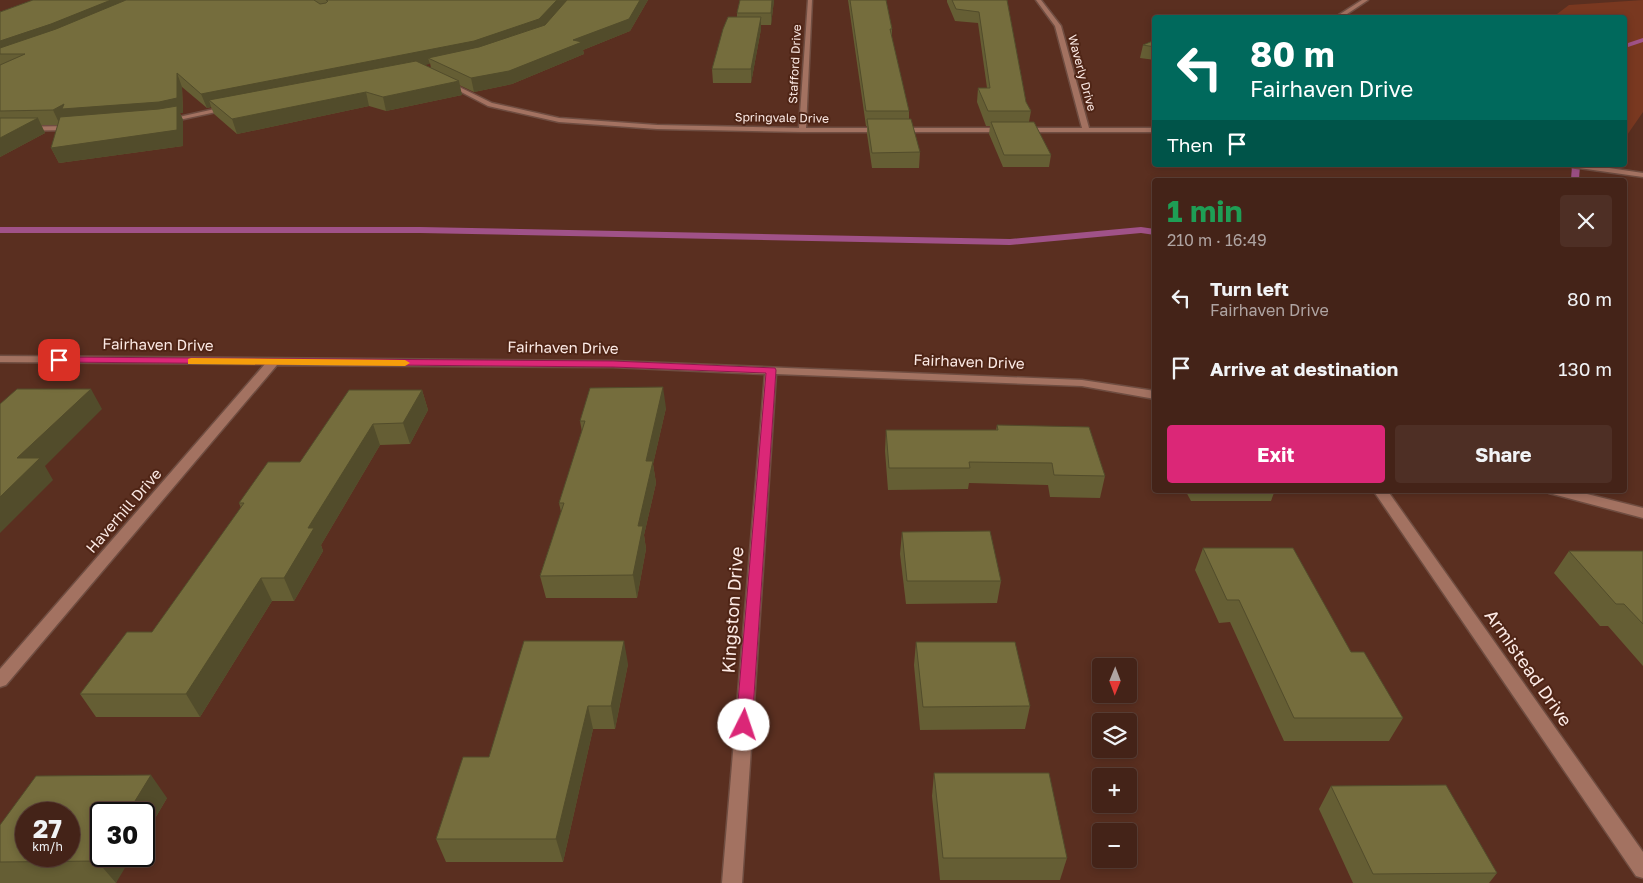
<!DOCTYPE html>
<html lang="en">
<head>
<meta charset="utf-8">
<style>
  body { margin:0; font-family:"Golos Text",sans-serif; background:#4e2f25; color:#f1f3f6; height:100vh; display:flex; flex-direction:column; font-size:19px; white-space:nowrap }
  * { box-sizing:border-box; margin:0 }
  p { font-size:16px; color:#afa4a2 }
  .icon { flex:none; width:28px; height:28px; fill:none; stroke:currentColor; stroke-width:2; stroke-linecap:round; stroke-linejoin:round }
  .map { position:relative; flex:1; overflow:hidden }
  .sheet { position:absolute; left:1152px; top:178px; width:475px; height:315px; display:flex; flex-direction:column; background:#442318; border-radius:5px; box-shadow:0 2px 8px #0003,0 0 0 1px #5c4037 }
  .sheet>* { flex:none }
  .banner { position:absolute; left:1152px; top:15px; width:475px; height:152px; border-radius:5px; box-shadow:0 2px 8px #0003,0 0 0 1px #5c4037; background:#00695c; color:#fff; overflow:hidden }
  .needle { width:32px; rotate:181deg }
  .buttons { position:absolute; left:1092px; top:658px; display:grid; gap:10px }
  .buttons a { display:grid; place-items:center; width:45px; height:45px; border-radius:5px; background:#442318; box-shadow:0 2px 8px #0003,0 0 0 1px #5c4037; font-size:25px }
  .speed { position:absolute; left:15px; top:802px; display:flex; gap:10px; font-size:25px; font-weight:700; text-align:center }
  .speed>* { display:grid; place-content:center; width:65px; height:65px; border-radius:50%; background:#442318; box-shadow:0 2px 8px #0003,0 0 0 1px #5c4037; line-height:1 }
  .speed small { font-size:12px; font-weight:400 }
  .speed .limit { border:2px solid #111; border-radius:8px; background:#fff; color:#111 }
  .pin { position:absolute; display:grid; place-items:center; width:42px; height:42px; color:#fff; margin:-21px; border-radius:10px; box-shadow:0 2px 8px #0006 }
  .me { position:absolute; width:55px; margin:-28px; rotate:4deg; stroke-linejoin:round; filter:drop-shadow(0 0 4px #0008) }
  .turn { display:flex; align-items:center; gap:18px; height:105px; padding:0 15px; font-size:22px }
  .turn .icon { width:65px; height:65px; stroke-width:2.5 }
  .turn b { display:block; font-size:35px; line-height:42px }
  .then { display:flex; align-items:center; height:48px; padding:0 15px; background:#0003; gap:10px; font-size:19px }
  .round { display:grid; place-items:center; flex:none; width:52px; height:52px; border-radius:5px; background:#4e2f25 }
  .headline { display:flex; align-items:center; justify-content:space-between; height:85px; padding:0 15px }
  h1 { font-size:30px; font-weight:700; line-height:38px; color:#1e9e55 }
  .primary-button { display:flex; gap:10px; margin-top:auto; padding:10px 15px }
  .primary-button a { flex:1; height:58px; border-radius:5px; background:#db2777; color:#fff; font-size:20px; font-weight:700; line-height:58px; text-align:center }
  .primary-button a+a { background:#4e2f25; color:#f1f3f6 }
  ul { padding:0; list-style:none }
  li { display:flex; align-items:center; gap:15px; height:70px; padding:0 15px }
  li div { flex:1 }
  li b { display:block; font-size:19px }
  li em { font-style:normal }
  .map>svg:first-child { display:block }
  .green { fill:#793820 }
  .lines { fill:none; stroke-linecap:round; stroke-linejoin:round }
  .stream { fill:#a05288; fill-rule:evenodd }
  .street-casing { stroke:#6f4d41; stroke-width:3 }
  .street { fill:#a37261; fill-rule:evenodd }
  .wall { fill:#655e34; fill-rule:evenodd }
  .shaded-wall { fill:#524c2b }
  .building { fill:#756d3d; stroke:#524c2b; fill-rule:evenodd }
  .route { fill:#db2777; stroke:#8e194d }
  .slow { fill:#f59e0b }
  .labels { text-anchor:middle; stroke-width:4; stroke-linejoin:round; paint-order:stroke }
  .far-street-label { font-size:12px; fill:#fceae5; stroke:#4f2516 }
  .street-label { font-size:15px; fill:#fceae5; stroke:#4f2516 }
  .near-street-label { font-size:18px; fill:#fceae5; stroke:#4f2516 }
</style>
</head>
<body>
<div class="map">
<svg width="1643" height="883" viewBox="0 0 1643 883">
  <rect width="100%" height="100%" fill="#5a2f20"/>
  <!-- green -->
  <polygon class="green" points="1643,0 1643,112 1625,138 1625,18 1553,17 1569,5"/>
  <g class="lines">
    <!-- stream -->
    <g class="stream">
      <polygon points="1643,38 1643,42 1625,48 1625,44"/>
      <polygon points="1572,165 1580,165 1579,180 1571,180"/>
      <polygon points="0,227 420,227 1010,239 1141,227 1155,229 1155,235 1141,233 1010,245 420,233 0,233"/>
    </g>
    <defs>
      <g id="street">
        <polygon points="808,0 812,0 806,128 1082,128 1055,26 1036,0 1041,0 1061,26 1089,128 1155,128 1155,132 802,132 657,129 559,122 488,106 444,83 449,82 492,103 559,118 657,125 799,128"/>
        <polygon points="1362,0 1368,0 1341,18 1334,18"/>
        <polygon points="228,106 230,107 230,109 165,123 161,121"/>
        <polygon points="75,126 75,130 72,130 0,131 0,127"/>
        <polygon points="1568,165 1589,165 1643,173 1643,177 1572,167"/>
        <polygon points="0,356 613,361 1082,380 1155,391 1155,399 1082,386 776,374 742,883 722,883 765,374 613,367 277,365 6,685 0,687 0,669 265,364 0,362"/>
        <polygon points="1373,490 1387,490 1643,852 1643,878 1636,876"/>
        <polygon points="1547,490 1571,490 1643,508 1643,518 1549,493"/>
      </g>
    </defs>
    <!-- street casing -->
    <use href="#street" class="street-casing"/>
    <!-- street -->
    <use href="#street" class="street"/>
  </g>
  <!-- wall -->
  <g class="wall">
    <path d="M 33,0 L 648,0 L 630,31 L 583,50 L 584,54 L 512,84 L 474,92 L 459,85 L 462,95 L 386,111 L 369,106 L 237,134 L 214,114 L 211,107 L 207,108 L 182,87 L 183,113 L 180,113 L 183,120 L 183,146 L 59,163 L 51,148 L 58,125 L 41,125 L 45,133 L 0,157 L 0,12 ZM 430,63 L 431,68 L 424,65 Z"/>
    <polygon points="740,0 774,0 771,25 761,25 761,29 751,83 713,83 712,69 737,17 737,13"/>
    <polygon points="848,0 886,0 892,29 892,38 909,111 909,119 920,152 919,168 872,168 867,134 867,126 866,126"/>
    <polygon points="947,0 1007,0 1026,102 1031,111 1029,122 1051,155 1049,167 1003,167 989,134 990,126 986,126 977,102 978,88 987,88 978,23 955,21 947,2"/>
    <polygon points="1155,40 1155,60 1140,58 1143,45"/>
    <polygon points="422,390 428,410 410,444 380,445 321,545 323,551 294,601 272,601 200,717 96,717 80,694 152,632 241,508 239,503 300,462"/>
    <polygon points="666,408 653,464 656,483 644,535 646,549 637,598 546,598 540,576 561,512 559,503 582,432 580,421"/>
    <polygon points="997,425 1105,476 1100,498 1050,497 1048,485 969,483 968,489 888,490 885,451 886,430 996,430"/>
    <polygon points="1185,490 1275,490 1271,501 1191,501"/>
    <polygon points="902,532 1001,581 997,603 906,604 900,554"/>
    <polygon points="1203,548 1351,652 1403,718 1389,741 1284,741 1230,622 1219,623 1195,570"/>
    <polygon points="1569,551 1643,551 1643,666 1608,626 1600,626 1554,573"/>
    <polygon points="916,642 1030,706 1025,729 920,730 914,665"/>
    <polygon points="628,664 615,729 593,729 563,862 446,862 436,839 489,757"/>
    <polygon points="934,773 1067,858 1060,880 940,880 932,796"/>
    <polygon points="1331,786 1497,873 1489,883 1353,883 1319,809"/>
    <polygon points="167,798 144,837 144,814 116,883 0,883 0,825"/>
  </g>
  <!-- shaded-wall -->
  <g class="shaded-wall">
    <polygon points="111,0 142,0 0,54 0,41"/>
    <polygon points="557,0 568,0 541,31 476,54 428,58 430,64 216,106 209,100 211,107 207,108 201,94"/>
    <polygon points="640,0 648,0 630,31 583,50 584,54 512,84 474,92 471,78"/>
    <polygon points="772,0 774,0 771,25 771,13"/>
    <polygon points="761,17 761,29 751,83 751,69"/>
    <polygon points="177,73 182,87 183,113 180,113 183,120 183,146 59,163 51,148 60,125 53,110 64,104"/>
    <polygon points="459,81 462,95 386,111 383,97"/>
    <polygon points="366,92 369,106 237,134 232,119"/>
    <polygon points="38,118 45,133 0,157 0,138"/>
    <polygon points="663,387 666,408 653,464 656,483 644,535 646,549 637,598 633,575 646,461"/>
    <polygon points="91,389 102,409 45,466 53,480 0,533 0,497 17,458"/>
    <polygon points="422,390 428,410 410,444 403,423"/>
    <polygon points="373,424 380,445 321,545 323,551 294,601 284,578 308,528"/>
    <polygon points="261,578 272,601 200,717 186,694"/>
    <polygon points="624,641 628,664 615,729 611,706"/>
    <polygon points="588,706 593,729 563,862 556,839"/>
    <polygon points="151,775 167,798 144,837 144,814 127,814"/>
    <polygon points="101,854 101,856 132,856 116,883 97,861"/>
  </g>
  <!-- building -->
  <g class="building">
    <polygon points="33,0 111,0 51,24 0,41 0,12"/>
    <polygon points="126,0 314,0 320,4 326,3 328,1 326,0 557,0 539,19 474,41 201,94 177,73 177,98 159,102 62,109 64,104 53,110 0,111 0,65 25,54 0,54 0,48 56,29"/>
    <polygon points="567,0 640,0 629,19 573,40 582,42 509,71 471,78 428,58 479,47 545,25"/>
    <polygon points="740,0 772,0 771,13 737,13"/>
    <polygon points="850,0 886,0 892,29 890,29 909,111 866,111"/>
    <polygon points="952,0 1007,0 1026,102 1031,111 988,111 978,88 990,88 979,12 956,9"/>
    <polygon points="728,17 761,17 751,69 712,69 723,29"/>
    <polygon points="1155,40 1155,47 1143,45"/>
    <polygon points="416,61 459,81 383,97 366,92 232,119 209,100"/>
    <polygon points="177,106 177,130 51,148 60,117 159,109"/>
    <polygon points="0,118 38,118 0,138"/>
    <polygon points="867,119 911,119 920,152 872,153"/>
    <polygon points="991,122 1034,122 1051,155 1004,155"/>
    <polygon points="663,387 646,461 653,461 638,526 643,526 633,575 540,576 564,503 559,503 585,421 580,421 590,388"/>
    <polygon points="17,389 91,389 17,458 40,458 0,497 0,404"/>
    <polygon points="349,390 422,390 403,423 373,424 308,528 314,528 284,578 261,578 186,694 80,694 127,632 152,632 244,503 239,503 268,462 300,462"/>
    <polygon points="997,425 1089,427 1105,476 1054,475 1052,463 969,462 970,468 889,468 886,430 998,430"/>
    <polygon points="990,531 1001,581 907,581 902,532"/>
    <polygon points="1203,548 1293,548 1351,652 1364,652 1403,718 1294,718 1239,600 1227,600"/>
    <polygon points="1569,551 1643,551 1643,624 1624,604 1616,604"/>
    <polygon points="524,641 624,641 611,706 588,706 556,839 436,839 463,757 489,757"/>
    <polygon points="916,642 1015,642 1030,706 923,707"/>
    <polygon points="934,773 1049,773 1067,858 943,858"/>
    <path d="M 151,775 L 127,814 L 101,814 L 101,854 L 97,861 L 0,862 L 0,825 L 36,776 ZM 26,814 L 69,814 L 69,856 L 26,856 Z"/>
    <polygon points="1446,785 1497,873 1373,874 1331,786"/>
  </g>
  <!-- route -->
  <polygon class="route" points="59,357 613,361 775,368 776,370 752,725 749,730 744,732 738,730 736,725 766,373 613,367 55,362 55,358"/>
  <!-- slow -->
  <polygon class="slow" points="191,358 405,360 410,363 405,366 188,364 188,359"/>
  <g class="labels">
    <!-- far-street labels -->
    <g class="far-street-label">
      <text transform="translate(795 64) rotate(-87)" y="4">Stafford Drive</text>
      <text transform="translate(1082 73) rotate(75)" y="4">Waverly Drive</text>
      <text transform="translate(782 118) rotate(1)" y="4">Springvale Drive</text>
    </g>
    <!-- street labels -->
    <g class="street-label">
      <text transform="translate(158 345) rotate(1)" y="5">Fairhaven Drive</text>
      <text transform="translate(563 348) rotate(1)" y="5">Fairhaven Drive</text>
      <text transform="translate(969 362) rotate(2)" y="5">Fairhaven Drive</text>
      <text transform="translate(124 511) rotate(-49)" y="5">Haverhill Drive</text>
    </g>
    <!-- near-street labels -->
    <g class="near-street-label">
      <text transform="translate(733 610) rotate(-86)" y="6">Kingston Drive</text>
      <text transform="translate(1528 668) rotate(55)" y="6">Armistead Drive</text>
    </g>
  </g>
</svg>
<div class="buttons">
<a><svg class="needle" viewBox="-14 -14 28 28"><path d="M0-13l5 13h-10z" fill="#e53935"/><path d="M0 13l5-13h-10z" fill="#afa4a2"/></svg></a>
<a><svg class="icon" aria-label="layers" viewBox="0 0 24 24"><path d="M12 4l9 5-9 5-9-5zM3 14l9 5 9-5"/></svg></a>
<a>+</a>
<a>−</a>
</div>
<div class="speed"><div>27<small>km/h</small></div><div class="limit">30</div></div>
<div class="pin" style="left:59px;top:360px;background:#d93025"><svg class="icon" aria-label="arrive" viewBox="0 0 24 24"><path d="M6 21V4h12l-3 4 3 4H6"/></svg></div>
<svg class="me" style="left:744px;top:725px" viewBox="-20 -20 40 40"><circle r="19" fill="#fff"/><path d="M0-13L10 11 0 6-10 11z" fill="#db2777"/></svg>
<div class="banner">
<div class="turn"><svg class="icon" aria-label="left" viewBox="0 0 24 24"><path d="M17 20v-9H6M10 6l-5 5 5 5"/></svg><div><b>80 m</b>Fairhaven Drive</div></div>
<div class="then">Then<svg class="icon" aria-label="arrive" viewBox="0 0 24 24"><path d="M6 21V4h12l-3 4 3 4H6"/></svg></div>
</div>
<section class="sheet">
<div class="headline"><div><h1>1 min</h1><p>210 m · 16:49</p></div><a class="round"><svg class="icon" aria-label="close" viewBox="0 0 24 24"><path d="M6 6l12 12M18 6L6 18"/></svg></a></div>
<ul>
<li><svg class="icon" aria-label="left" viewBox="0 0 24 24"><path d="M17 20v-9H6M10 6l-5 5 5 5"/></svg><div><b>Turn left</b><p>Fairhaven Drive</p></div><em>80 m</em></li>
<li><svg class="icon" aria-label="arrive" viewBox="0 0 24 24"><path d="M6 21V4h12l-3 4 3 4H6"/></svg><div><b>Arrive at destination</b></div><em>130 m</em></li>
</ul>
<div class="primary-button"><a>Exit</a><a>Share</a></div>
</section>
</div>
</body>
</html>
